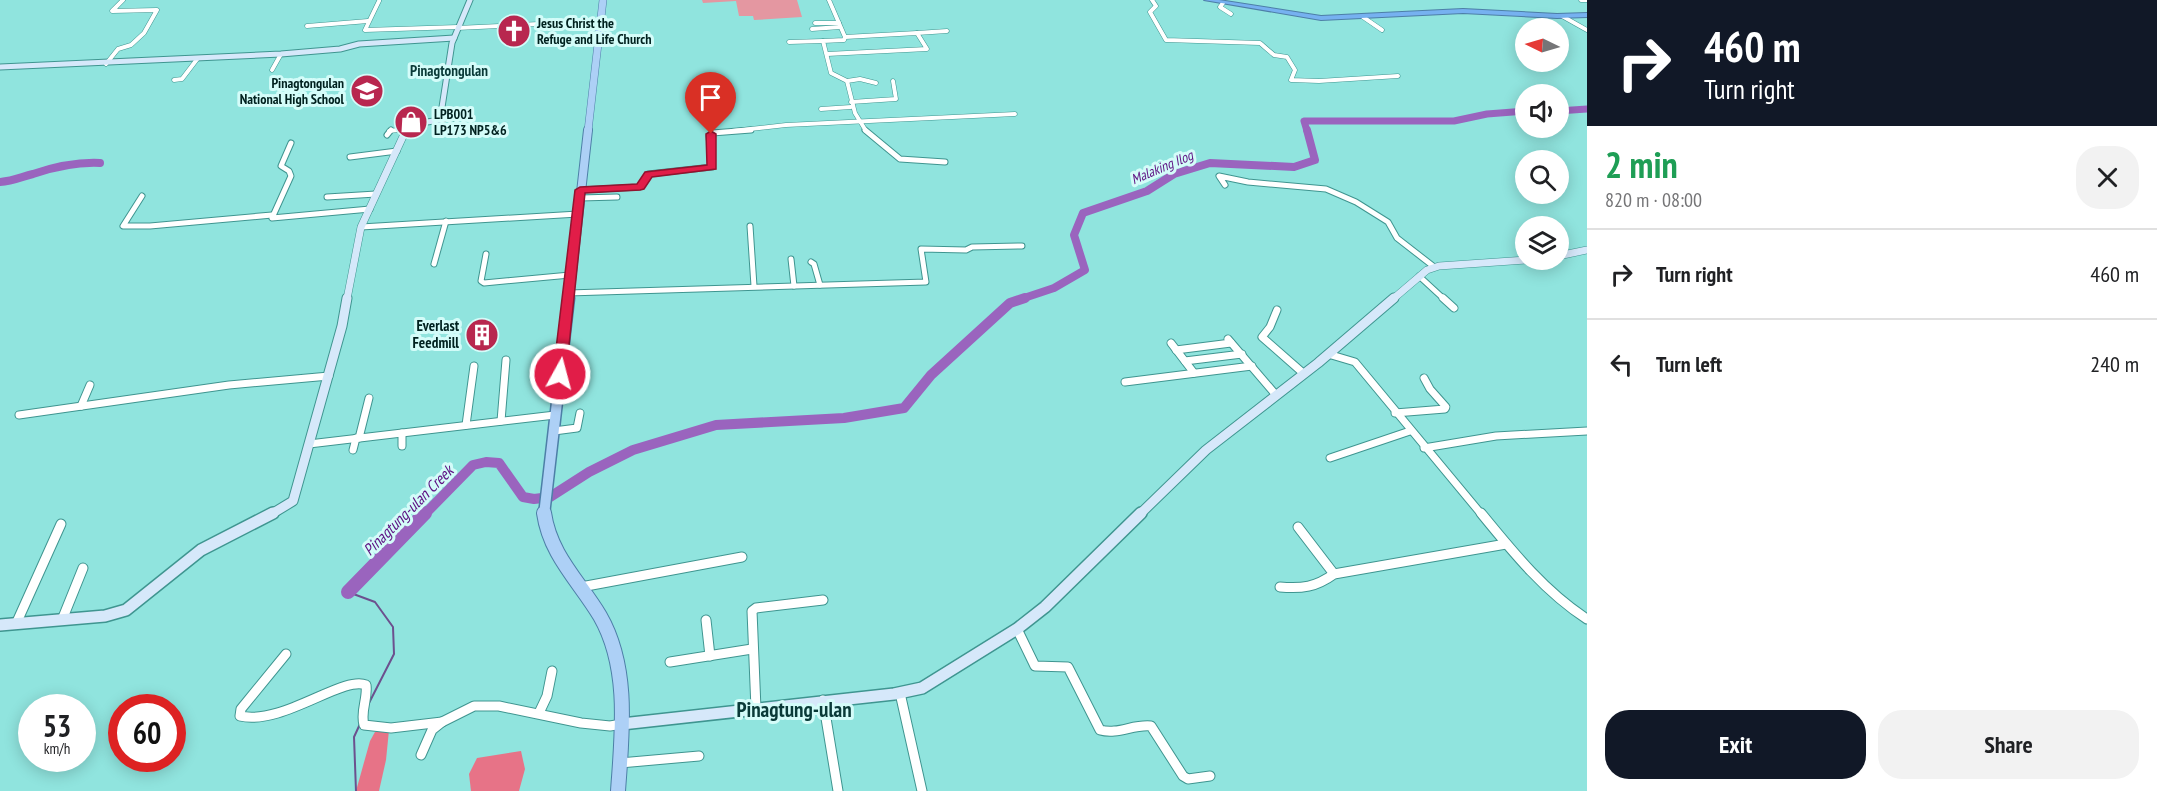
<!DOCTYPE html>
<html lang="en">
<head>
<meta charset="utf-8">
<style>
  body { margin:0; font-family:"PT Sans Narrow",sans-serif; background:#f2f2f2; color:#202124; height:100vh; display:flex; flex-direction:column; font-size:22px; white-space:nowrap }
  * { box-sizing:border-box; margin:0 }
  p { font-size:20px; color:#757577 }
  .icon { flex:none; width:33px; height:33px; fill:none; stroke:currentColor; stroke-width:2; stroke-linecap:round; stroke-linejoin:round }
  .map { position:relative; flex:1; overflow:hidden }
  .sheet { display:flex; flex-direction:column; background:#fff; width:570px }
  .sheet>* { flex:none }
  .top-card { background:#111827; color:#fff; overflow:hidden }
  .needle { width:39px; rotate:275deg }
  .buttons { position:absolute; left:1515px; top:18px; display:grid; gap:12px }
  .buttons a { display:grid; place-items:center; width:54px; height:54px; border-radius:50%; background:#fff; box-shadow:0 3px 15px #0003; font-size:30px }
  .speed { position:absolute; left:18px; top:694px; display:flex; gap:12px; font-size:30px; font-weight:700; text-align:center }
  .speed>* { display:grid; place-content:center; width:78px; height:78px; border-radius:50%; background:#fff; box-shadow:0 3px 15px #0003; line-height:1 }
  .speed small { font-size:15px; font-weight:400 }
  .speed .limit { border:9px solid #d22; background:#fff; color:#111 }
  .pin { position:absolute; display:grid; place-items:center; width:51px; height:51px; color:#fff; margin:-62px -26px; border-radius:50% 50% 50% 0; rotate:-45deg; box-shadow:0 0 6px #0007 }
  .pin .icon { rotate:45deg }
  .me { position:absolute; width:66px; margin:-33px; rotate:7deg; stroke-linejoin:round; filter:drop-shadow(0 0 4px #0008) }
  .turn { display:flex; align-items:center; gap:21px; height:126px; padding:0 18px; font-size:27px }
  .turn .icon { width:78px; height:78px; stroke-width:2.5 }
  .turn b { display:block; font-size:42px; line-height:51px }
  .round { display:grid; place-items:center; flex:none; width:63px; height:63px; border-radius:24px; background:#f2f2f2 }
  .summary { display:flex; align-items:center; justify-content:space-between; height:102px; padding:0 18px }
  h1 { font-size:36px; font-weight:700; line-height:45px; color:#1e9e55 }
  .primary-button { display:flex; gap:12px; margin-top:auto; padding:12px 18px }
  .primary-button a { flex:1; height:69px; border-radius:24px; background:#111827; color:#fff; font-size:24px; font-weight:700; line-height:69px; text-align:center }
  .primary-button a+a { background:#f2f2f2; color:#202124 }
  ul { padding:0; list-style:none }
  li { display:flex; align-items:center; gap:18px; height:90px; padding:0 18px; border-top:2px solid #e0e0e0 }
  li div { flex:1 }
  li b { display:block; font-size:22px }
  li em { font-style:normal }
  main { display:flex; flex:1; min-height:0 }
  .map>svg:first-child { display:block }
  .green { fill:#e497a1 }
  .forest { fill:#e77387 }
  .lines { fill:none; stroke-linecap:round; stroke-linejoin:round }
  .stream { stroke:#6c508e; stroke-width:2 }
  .river-far3 { stroke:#9a64be; stroke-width:7 }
  .river-far2 { stroke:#9a64be; stroke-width:8 }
  .river-far1 { stroke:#9a64be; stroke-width:10 }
  .river { stroke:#9a64be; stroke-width:14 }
  .street-far3-casing { stroke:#3f9590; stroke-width:5 }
  .street-far2-casing { stroke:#3f9590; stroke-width:7 }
  .street-far1-casing { stroke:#3f9590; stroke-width:9 }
  .street-casing { stroke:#3f9590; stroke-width:11 }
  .secondary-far3-casing { stroke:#3f9590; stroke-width:7 }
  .secondary-far2-casing { stroke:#3f9590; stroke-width:8 }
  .secondary-far1-casing { stroke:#3f9590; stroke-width:11 }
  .secondary-casing { stroke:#3f9590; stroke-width:14 }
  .primary-far3-casing { stroke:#4d7fa7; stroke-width:8 }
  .primary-far2-casing { stroke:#4d7fa7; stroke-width:10 }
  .primary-far1-casing { stroke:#4d7fa7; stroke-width:13 }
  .primary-casing { stroke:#4d7fa7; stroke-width:16 }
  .highway-casing { stroke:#4d7fa7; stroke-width:2 }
  .street-far3 { stroke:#fff; stroke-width:4 }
  .street-far2 { stroke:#fff; stroke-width:5 }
  .street-far1 { stroke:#fff; stroke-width:7 }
  .street { stroke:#fff; stroke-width:9 }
  .secondary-far3 { stroke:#d6e8fa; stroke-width:5 }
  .secondary-far2 { stroke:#d6e8fa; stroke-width:7 }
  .secondary-far1 { stroke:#d6e8fa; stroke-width:9 }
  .secondary { stroke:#d6e8fa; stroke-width:11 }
  .primary-far3 { stroke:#add0f6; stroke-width:7 }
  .primary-far2 { stroke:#add0f6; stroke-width:8 }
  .primary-far1 { stroke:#add0f6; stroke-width:10 }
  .primary { stroke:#add0f6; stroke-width:14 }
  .highway { fill:#76b1f0; fill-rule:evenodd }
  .route { fill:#e11d48; stroke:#92132f; stroke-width:1.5 }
  .labels { text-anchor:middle; stroke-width:6; stroke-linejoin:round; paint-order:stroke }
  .far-poi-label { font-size:14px; font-weight:bold; fill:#00211f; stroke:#d4fcf9; text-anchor:start }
  .far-water-label { font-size:14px; font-style:italic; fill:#5d1082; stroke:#d4fcf9 }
  .far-quarter-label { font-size:15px; font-weight:bold; fill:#0a3a38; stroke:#d4fcf9 }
  .poi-label { font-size:15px; font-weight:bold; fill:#00211f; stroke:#d4fcf9; text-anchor:end }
  .water-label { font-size:16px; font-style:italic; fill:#5d1082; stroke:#d4fcf9 }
  .near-quarter-label { font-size:21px; font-weight:bold; fill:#0a3a38; stroke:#d4fcf9 }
</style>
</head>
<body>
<main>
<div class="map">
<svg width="1587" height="791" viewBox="0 0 1587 791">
  <rect width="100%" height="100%" fill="#90e4de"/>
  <!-- green -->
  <polygon class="green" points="702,0 797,0 802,17 754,20 753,16 739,16 736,1 703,3"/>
  <!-- forest -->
  <g class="forest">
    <polygon points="389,730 386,760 379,791 356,791 370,741 375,732"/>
    <polygon points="521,751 525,769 519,791 471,791 469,774 477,758"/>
  </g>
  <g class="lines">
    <!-- stream -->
    <g class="stream">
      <polyline points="348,592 375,602 393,627 394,654 369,703"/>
      <polyline points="356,791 354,737 360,724"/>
    </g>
    <!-- river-far3 -->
    <g class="river-far3">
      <polyline points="1558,111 1587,109"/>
      <polyline points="1307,131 1304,121 1454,121 1487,114 1526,111"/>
    </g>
    <!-- river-far2 -->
    <g class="river-far2">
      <path d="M 0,182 C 13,181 21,177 33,174 C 54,167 78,162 100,163"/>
      <polyline points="1021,299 1054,288 1085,270 1074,235 1083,213 1147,191 1174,174 1210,163 1294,167 1315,160 1307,130"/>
    </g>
    <!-- river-far1 -->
    <polyline class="river-far1" points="424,515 473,465 486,462 499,463 523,497 534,499 550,497 589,472 633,450 716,425 844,418 904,408 931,375 1010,303 1025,298"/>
    <!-- river -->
    <polyline class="river" points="348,592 425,513"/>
    <defs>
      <g id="street-far3">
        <polyline points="1152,0 1156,6 1150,12 1166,40 1260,43 1274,55 1287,57 1295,70 1291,80 1319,81 1398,76"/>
        <polyline points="1581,0 1587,0"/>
        <polyline points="379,1 365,30 458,27"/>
        <polyline points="1223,3 1220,7 1231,14"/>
        <polyline points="1562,16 1587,30"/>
        <polyline points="1363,17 1382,30"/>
        <polyline points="815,23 839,23"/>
        <polyline points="307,26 368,21"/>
        <polyline points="457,28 600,21"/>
        <polyline points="812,29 840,27"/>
        <polyline points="917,33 947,31"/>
        <polyline points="845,37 844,40 823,41 831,73 847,81 855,113 866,131"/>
        <polyline points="789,42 823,41"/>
        <polyline points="827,54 927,49 917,33 845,37 829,0"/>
        <polyline points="106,64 118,49 131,45 144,33 157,10 112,11 123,0"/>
        <polyline points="272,70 281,54"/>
        <polyline points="174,80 182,79 198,58"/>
        <polyline points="847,81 860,79 876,83"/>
        <polyline points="851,102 896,99 893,81"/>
        <polyline points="821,109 851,107"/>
        <polyline points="440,120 469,118"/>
        <polyline points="389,131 407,129"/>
        <polyline points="732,131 786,125 1015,114"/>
      </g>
      <g id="street-far2">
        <polyline points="865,130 900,159 945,162"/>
        <polyline points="387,135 391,130"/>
        <polyline points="291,143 281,166 289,171 291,176 272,218 370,209"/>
        <polyline points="350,157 397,151"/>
        <polyline points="1225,185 1219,176 1248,182 1326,189 1356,202 1388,222 1397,238 1433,266"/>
        <polyline points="580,190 640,187 648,174 712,167 709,136 712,133 751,130"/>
        <polyline points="142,196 123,226 150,226 272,215"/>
        <polyline points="327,197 376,194"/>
        <polyline points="580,198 617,197"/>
        <polyline points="750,226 754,286"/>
        <polyline points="361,227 578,214"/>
        <polyline points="486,254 481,281 484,283 570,275"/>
        <polyline points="791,259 794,286"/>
        <polyline points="811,262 814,264 820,285"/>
        <polyline points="434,264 446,221"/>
        <polyline points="1419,276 1444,299"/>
        <polyline points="568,293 926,282 921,249 966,250 972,247 1022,246"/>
      </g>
      <g id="street-far1">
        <polyline points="1443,298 1454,308"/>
        <polyline points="1277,310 1270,327 1262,337 1303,373"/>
        <polyline points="1228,339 1276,395"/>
        <polyline points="1171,343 1194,373"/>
        <polyline points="1176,350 1231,343"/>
        <polyline points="1328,354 1355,362 1482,515"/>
        <polyline points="1185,361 1242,354"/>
        <polyline points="1125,382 1252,366"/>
        <polyline points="81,406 90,385"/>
        <polyline points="1395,413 1445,409 1446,407 1430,389 1424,378"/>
        <polyline points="19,415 229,385 329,376"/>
        <polyline points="501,421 506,360"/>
        <polyline points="466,425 474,366"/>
        <polyline points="554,431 577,428 580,413"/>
        <polyline points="402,433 402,446"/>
        <polyline points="359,438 369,398"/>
        <polyline points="309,444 555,415"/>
        <polyline points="1424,448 1496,436 1587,431"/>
        <polyline points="353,450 356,438"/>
        <polyline points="1330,458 1410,431"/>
      </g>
      <g id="street">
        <path d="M 1481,513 C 1512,551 1545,592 1587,619"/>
        <polyline points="1298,527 1334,574"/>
        <polyline points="581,587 742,557"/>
        <path d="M 1280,587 C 1302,589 1316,587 1334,574 L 1506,544"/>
        <polyline points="62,620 83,568"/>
        <polyline points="706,620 710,656"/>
        <polyline points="16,624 61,524"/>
        <path d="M 1017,629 L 1035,666 L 1068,667 L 1100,730 C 1118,735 1133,724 1151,726 L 1183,776 L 1188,779 L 1210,776"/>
        <path d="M 286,654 L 241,709 L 240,716 C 282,726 343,675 366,685 C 368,699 360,711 364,725 L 391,728 L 442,722"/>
        <polyline points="670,662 752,649"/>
        <polyline points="900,693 922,791"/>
        <polyline points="823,700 838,791"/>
        <polyline points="756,709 752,611 756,608 823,600"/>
        <polyline points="539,713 547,696 552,671"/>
        <polyline points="421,755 432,730 442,722 474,706 499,706 581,723 610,726 622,724"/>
        <polyline points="620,763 699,756"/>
      </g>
      <g id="secondary-far3">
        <polyline points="0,67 281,54 340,49 359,44 454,38"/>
        <polyline points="405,131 408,125 440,120 452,43 470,0"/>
      </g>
      <g id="secondary-far2">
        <polyline points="1558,256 1587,250"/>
        <polyline points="347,299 361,227 406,130"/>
        <polyline points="1393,299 1427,270 1439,266 1527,260"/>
      </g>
      <g id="secondary-far1">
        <polyline points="270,515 293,501 342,326 347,298"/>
        <polyline points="1139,515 1206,450 1318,363 1394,298"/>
      </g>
      <g id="secondary">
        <polyline points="0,625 105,616 126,610 201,550 273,513"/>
        <polyline points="622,724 894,694 922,688 1017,629 1045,607 1141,513"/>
      </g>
      <polyline id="primary-far3" points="588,131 603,0"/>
      <polyline id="primary-far2" points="569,299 588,130"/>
      <polyline id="primary-far1" points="544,515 569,298"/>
      <path id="primary" d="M 544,513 C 550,555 579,581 600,616 C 630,668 622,734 618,791"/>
      <polygon id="highway" points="1204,0 1219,0 1321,16 1463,9 1557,14 1587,13 1587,17 1557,18 1463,13 1321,20"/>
    </defs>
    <!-- street-far3 casing -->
    <use href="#street-far3" class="street-far3-casing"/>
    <!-- street-far2 casing -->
    <use href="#street-far2" class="street-far2-casing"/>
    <!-- street-far1 casing -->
    <use href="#street-far1" class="street-far1-casing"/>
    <!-- street casing -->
    <use href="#street" class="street-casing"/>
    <!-- secondary-far3 casing -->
    <use href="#secondary-far3" class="secondary-far3-casing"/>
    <!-- secondary-far2 casing -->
    <use href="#secondary-far2" class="secondary-far2-casing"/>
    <!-- secondary-far1 casing -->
    <use href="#secondary-far1" class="secondary-far1-casing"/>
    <!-- secondary casing -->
    <use href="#secondary" class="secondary-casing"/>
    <!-- primary-far3 casing -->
    <use href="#primary-far3" class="primary-far3-casing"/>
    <!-- primary-far2 casing -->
    <use href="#primary-far2" class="primary-far2-casing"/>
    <!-- primary-far1 casing -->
    <use href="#primary-far1" class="primary-far1-casing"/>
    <!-- primary casing -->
    <use href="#primary" class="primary-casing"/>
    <!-- highway casing -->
    <use href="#highway" class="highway-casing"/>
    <!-- street-far3 -->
    <use href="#street-far3" class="street-far3"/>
    <!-- street-far2 -->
    <use href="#street-far2" class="street-far2"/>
    <!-- street-far1 -->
    <use href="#street-far1" class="street-far1"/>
    <!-- street -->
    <use href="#street" class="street"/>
    <!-- secondary-far3 -->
    <use href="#secondary-far3" class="secondary-far3"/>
    <!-- secondary-far2 -->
    <use href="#secondary-far2" class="secondary-far2"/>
    <!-- secondary-far1 -->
    <use href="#secondary-far1" class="secondary-far1"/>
    <!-- secondary -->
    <use href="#secondary" class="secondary"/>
    <!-- primary-far3 -->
    <use href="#primary-far3" class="primary-far3"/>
    <!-- primary-far2 -->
    <use href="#primary-far2" class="primary-far2"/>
    <!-- primary-far1 -->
    <use href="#primary-far1" class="primary-far1"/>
    <!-- primary -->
    <use href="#primary" class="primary"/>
    <!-- highway -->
    <use href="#highway" class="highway"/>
  </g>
  <!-- route -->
  <polygon class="route" points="711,131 716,134 716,169 652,177 644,189 640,190 585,193 566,374 564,377 555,377 553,374 575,190 580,187 637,184 645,172 707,165 706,134"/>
  <!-- icons -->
  <defs>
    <symbol id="church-disc" viewBox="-11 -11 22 22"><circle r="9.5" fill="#b8274f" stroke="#d4fcf9"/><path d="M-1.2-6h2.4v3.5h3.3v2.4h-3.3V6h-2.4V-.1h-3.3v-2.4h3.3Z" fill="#fff"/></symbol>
    <symbol id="school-disc" viewBox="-11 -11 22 22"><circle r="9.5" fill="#b8274f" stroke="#d4fcf9"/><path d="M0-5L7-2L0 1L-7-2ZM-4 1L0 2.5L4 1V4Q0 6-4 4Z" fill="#fff"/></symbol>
    <symbol id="shop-disc" viewBox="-11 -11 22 22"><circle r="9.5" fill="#b8274f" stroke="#d4fcf9"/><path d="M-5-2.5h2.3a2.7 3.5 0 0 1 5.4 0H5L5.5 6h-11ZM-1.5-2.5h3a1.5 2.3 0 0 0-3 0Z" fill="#fff"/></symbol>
    <symbol id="building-disc" viewBox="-11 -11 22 22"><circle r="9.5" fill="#b8274f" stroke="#d4fcf9"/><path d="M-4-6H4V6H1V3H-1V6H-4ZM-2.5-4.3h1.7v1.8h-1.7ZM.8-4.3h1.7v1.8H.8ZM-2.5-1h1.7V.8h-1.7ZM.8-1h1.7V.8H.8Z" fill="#fff"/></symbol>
  </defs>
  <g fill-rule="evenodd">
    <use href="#church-disc" x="495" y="12" width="38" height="38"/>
    <use href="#school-disc" x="348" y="72" width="38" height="38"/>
    <use href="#shop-disc" x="392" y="103" width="38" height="38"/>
    <use href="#building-disc" x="463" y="316" width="38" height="38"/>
  </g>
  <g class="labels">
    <!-- far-poi labels -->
    <g class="far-poi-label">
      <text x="537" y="28">Jesus Christ the<tspan x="537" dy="16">Refuge and Life Church</tspan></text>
      <text x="344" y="88" text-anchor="end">Pinagtongulan<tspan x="344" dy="16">National High School</tspan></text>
      <text x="434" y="119">LPB001<tspan x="434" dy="16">LP173 NP5&amp;6</tspan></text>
    </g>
    <!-- far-water labels -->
    <g class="far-water-label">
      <text transform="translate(1162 167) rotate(-23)" y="5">Malaking Ilog</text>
    </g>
    <!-- far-quarter labels -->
    <g class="far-quarter-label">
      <text x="449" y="76">Pinagtongulan</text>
    </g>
    <!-- poi labels -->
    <g class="poi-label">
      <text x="459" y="331">Everlast<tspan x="459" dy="17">Feedmill</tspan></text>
    </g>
    <!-- water labels -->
    <g class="water-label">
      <text transform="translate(408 510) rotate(-45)" y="6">Pinagtung-ulan Creek</text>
    </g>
    <!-- near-quarter labels -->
    <g class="near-quarter-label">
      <text x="794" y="717">Pinagtung-ulan</text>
    </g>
  </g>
</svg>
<div class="buttons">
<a><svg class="needle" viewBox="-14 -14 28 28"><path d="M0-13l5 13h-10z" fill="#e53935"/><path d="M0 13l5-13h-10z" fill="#757577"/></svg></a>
<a><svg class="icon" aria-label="sound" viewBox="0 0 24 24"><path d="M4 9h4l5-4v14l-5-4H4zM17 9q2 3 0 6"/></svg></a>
<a><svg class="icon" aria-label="search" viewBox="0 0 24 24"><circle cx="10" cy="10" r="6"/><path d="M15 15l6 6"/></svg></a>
<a><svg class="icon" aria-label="layers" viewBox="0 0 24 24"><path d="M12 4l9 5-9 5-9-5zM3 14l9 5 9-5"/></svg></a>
</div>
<div class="speed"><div>53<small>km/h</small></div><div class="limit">60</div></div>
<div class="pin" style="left:711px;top:134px;background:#d93025"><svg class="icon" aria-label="arrive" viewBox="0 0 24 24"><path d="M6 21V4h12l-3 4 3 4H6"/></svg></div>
<svg class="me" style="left:560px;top:374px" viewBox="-20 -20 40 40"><circle r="17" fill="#e11d48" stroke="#fff" stroke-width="3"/><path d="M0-11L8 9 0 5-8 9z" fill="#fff"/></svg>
</div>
<section class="sheet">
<div class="top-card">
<div class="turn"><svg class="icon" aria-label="right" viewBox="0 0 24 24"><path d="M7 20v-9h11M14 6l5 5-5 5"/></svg><div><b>460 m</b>Turn right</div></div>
</div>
<div class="summary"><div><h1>2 min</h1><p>820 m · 08:00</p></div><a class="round"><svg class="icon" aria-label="close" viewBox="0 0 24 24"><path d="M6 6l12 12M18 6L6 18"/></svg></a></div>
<ul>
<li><svg class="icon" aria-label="right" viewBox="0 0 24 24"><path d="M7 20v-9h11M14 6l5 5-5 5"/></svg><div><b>Turn right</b></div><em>460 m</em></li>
<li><svg class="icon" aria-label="left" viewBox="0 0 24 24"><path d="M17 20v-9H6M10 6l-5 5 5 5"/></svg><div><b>Turn left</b></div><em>240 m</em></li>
</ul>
<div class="primary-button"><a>Exit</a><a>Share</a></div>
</section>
</main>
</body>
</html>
